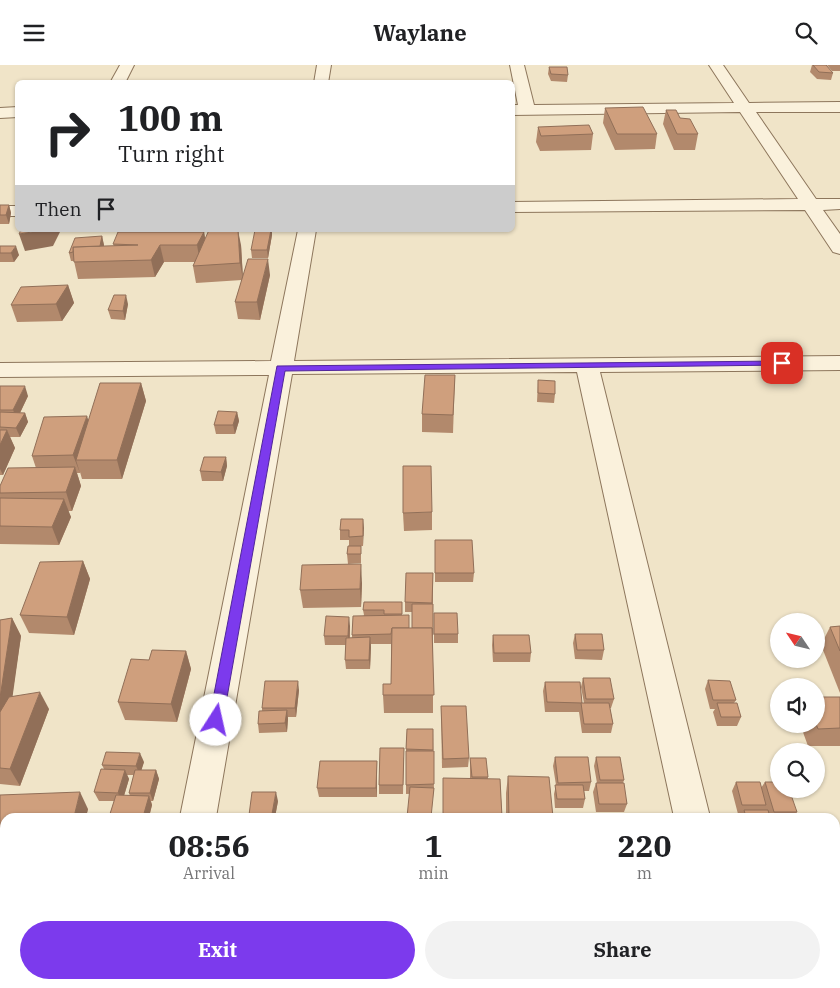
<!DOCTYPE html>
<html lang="en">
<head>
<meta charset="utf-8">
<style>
  body { margin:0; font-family:"IBM Plex Serif",serif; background:#f2f2f2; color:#202124; height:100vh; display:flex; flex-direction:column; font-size:19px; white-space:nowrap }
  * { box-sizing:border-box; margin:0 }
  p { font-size:16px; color:#757577 }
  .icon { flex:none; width:28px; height:28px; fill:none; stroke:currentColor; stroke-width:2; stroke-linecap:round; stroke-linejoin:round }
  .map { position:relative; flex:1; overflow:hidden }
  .details { position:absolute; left:0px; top:748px; width:840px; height:176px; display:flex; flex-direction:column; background:#fff; border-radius:15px 15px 0 0; box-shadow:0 1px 4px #0004 }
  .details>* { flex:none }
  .hud { position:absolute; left:15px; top:15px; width:500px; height:152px; border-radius:8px; box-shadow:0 1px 4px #0004; background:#fff; color:#202124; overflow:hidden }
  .needle { width:32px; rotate:305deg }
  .buttons { position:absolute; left:770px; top:548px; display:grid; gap:10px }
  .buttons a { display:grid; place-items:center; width:55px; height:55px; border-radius:50%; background:#fff; box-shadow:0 1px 4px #0004; font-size:25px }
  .pin { position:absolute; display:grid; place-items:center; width:42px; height:42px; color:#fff; margin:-21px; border-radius:10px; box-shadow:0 2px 8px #0006 }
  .me { position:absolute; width:55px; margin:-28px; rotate:10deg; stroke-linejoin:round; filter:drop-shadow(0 0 4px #0008) }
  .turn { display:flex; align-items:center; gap:18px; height:105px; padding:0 20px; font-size:22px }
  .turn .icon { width:65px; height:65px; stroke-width:2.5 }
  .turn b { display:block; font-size:35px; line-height:42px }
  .then { display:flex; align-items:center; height:48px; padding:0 20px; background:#0003; gap:10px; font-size:19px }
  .eta { display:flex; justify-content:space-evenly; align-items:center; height:85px; text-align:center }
  .eta b { font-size:30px; font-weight:700; line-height:35px }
  .cta { display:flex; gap:10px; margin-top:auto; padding:10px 20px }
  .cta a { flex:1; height:58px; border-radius:30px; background:#7c3aed; color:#fff; font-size:20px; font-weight:700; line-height:58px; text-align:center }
  .cta a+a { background:#f2f2f2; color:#202124 }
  header { display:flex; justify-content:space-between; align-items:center; height:65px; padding:0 20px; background:#fff; font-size:22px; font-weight:700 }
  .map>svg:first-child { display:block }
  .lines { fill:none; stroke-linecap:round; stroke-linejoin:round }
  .minor-casing { stroke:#8d765c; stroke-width:2 }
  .minor { fill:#faf1dc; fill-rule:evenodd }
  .wall { fill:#b2896c; fill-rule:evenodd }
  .shaded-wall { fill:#916f58 }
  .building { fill:#cf9f7d; stroke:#916f58 }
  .route { fill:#7c3aed; stroke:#51269a }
</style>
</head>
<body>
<header><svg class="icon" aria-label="menu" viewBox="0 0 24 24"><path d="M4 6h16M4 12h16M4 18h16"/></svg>Waylane<svg class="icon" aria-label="search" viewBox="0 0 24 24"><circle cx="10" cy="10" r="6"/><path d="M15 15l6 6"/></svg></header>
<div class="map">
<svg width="840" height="923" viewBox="0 0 840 923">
  <rect width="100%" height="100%" fill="#f0e4c8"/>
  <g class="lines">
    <defs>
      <g id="minor">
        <polygon points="120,0 134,0 125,18 110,18"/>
        <polygon points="317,0 331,0 328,18 314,18"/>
        <polygon points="510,0 524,0 534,40 734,38 709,0 723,0 749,38 840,37 840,47 756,47 816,134 840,134 840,144 823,145 840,169 840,189 833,187 805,145 512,147 512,137 798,134 740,47 512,50 512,40 518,40"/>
        <polygon points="18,42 18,52 0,53 0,43"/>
        <rect x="0" y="141" width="18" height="10"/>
        <polygon points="298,165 316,165 294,296 840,291 840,305 600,307 710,752 674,752 577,307 292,309 216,752 180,752 269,310 0,312 0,298 271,296"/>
        <polygon points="835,881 840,881 840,921 829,919 835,919"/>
        <polygon points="0,882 5,882 5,919 13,919 0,922"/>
        <polygon points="148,919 188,919 188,923 146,923"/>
        <polygon points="710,919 750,919 752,923 710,923"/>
      </g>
    </defs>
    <!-- minor casing -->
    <use href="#minor" class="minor-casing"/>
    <!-- minor -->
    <use href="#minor" class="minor"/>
  </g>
  <!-- wall -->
  <g class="wall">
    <polygon points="812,0 826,0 833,8 831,15 817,14 810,7"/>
    <polygon points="827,0 840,0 840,6 832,6"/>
    <polygon points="549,2 568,10 567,17 551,16 548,9"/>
    <polygon points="605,43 657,69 655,84 615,85 603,58"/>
    <polygon points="666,45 698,69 695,85 674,85 663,59"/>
    <polygon points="538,62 593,69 591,85 540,86 536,77"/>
    <polygon points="0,140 9,140 11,148 9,159 0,159"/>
    <polygon points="271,165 272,165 272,170 268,193 252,193 251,185"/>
    <polygon points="204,167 205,174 241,180 243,212 270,210 260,255 238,254 235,237 242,215 196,218 193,201 195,197 164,197 155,212 78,214 74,196 71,196 69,188 102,171 104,181 114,181 113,179"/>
    <polygon points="0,181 19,190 14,197 0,197"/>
    <polygon points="68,220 74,238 62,256 17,257 11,240"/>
    <polygon points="128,239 125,255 111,254 108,245"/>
    <polygon points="455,310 453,368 422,367 422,349"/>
    <polygon points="538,315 555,329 554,338 537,337"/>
    <polygon points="141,318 146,336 122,414 82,414 80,407 80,408 77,408 81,421 72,446 68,446 71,452 59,480 0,479 0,421 36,403 32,391 88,355"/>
    <polygon points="0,321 28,331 20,348 25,348 28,357 20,372 10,372 15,383 3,410 0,410"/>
    <polygon points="237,347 239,356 235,369 216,369 214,360"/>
    <polygon points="226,392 227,401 223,416 202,416 200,406"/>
    <polygon points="432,447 432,465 404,466 403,448"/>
    <polygon points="363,454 363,481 361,481 361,498 348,499 347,489 349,481 349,475 340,475 340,465"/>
    <polygon points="435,475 474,508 473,517 435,517"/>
    <polygon points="83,496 90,514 74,570 29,568 20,550"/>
    <polygon points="433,508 433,648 384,648 383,630 391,619 391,579 371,579 370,604 346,604 345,595 346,580 325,580 324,571 350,561 350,573 352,573 352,570 364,550 363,545 402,537 402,550 409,563 412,563 412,547 405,547 405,537"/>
    <polygon points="362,518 361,542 303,543 300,525"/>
    <polygon points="434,548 458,569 458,578 434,578"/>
    <polygon points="12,553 21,571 12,631 49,644 20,721 0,719 0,555"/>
    <polygon points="840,561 840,628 821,580 830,562"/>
    <polygon points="575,569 604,585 602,595 575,594 573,578"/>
    <polygon points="493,570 531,588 530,597 493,597 492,580"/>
    <polygon points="186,586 191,604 177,657 125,655 118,637 149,595"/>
    <polygon points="583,613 614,634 611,643 610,643 613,659 611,668 582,668 579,647 545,647 543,626 545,617 582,638 584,638 581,622"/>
    <polygon points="708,615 736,635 734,638 741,652 737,661 717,661 713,647 715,644 710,644 705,624"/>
    <polygon points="299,625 296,652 288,652 287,667 259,668 258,659 262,646 262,643"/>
    <polygon points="840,632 840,681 808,681 800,659 816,659"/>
    <polygon points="441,641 469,693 468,702 442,703"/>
    <polygon points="407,664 433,664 434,728 406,729 406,686"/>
    <polygon points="404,692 403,729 379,729 379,720"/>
    <polygon points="555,692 591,717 589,726 584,726 585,734 583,743 555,743 554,729 556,720 553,701"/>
    <polygon points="596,692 624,715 623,718 627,739 624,747 596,747 593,727 596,718 597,718 594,701"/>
    <polygon points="470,693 488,712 488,714 500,714 502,752 443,752 443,713 470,714"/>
    <polygon points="377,696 377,732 319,732 317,723"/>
    <path d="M 144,697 L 141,705 L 156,705 L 159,714 L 153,736 L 151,736 L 152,740 L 149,752 L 109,752 L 114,736 L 99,736 L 94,727 L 104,704 L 102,700 ZM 127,710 L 134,710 L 129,728 L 130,731 L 124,731 L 129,714 Z"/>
    <polygon points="508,711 553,752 506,752 506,728"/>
    <polygon points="736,717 761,723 765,717 797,747 793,752 740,752 742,749 738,749 732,726"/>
    <polygon points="0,730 88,744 86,752 5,752 5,809 0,809"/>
    <polygon points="278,736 275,752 250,752 249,750"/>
  </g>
  <!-- shaded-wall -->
  <g class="shaded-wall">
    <polygon points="9,140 11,148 9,159 6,150"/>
    <polygon points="45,165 61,165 53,181 25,186 19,169"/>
    <polygon points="238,165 241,180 243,215 240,198"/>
    <polygon points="271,165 272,165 272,170 268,193 267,185"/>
    <polygon points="204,167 207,183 200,197 197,180"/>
    <polygon points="102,171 104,180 102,194 99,185"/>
    <polygon points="160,180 164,197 155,212 151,195"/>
    <polygon points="16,181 19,190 14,197 11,188"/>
    <polygon points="268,194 270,210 260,255 257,237"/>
    <polygon points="68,220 74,238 62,256 56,239"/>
    <polygon points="126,230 128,239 125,255 123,246"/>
    <polygon points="141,318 146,336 122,414 117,395"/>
    <polygon points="25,321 28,331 17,354 13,345"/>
    <polygon points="237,347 239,356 235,369 233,360"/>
    <polygon points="25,348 28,357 20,372 16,363"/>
    <polygon points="87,351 93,369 76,395 80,408 73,390"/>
    <polygon points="7,365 15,383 3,410 0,404 0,380"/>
    <polygon points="226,392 227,401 223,416 221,407"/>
    <polygon points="75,402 81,421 72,446 66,427"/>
    <polygon points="64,434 71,452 59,480 52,462"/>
    <polygon points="363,454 364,463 363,481"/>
    <polygon points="83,496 90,514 74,570 67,552"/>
    <polygon points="361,499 362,518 361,542 360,524"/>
    <polygon points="349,552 350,561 349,580 348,571"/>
    <polygon points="12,553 21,571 10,650 0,655 0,633"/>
    <polygon points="370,572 371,582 370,604 369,595"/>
    <polygon points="186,586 191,604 177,657 171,639"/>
    <polygon points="298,616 299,625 296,652 295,643"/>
    <polygon points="40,627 49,644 20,721 10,704"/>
    <polygon points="287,645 288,654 287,667 285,658"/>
    <polygon points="140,688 144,697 140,710 136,701"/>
    <polygon points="377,696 377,732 376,723"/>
    <polygon points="125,705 129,714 122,737 118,728"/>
    <polygon points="156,705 159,714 153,736 150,728"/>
    <polygon points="80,727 88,744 86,752 74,752"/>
    <polygon points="276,727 278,736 275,752 273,752 272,749"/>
    <polygon points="149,731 152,740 149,752 143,752"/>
  </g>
  <!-- building -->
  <g class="building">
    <polygon points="813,0 826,0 833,8 819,7"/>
    <polygon points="549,2 567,2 568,10 551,9"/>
    <polygon points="643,42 657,69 617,69 605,43"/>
    <polygon points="666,45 676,45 680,53 690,54 698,69 677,69"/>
    <polygon points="589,60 593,69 541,71 538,62"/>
    <polygon points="0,140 9,140 6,150 0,150"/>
    <polygon points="21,165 45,165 19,169"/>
    <polygon points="209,165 238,165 240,198 193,201"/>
    <polygon points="255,165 271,165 267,185 251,185"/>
    <polygon points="118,167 204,167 197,180 160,180 151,195 74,197 73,182 138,180 113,179"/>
    <polygon points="102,171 100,181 73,182 73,187 69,188 75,173"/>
    <polygon points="0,181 16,181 11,188 0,188"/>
    <polygon points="248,194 268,194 257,237 235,237"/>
    <polygon points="68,220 56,239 11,240 21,222"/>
    <polygon points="114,230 126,230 123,246 108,245"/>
    <polygon points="425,310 455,310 453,350 422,349"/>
    <polygon points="538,315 555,316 555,329 538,328"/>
    <polygon points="100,318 141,318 117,395 76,395"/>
    <polygon points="0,321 25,321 13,345 0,345"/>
    <polygon points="218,346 237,347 233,360 214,360"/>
    <polygon points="0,347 25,348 16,363 0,362"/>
    <polygon points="87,351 73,390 32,391 44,352"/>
    <polygon points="0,365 7,365 0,380"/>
    <polygon points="204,392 226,392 221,407 200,406"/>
    <polygon points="403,401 431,401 432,447 403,448"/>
    <polygon points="75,402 66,427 0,428 0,421 8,403"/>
    <polygon points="0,433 64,434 52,462 0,461"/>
    <polygon points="341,454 363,454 363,471 349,472 349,465 340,465"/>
    <polygon points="435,475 472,475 474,508 435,508"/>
    <polygon points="348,481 361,481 361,489 347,489"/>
    <polygon points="83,496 67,552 20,550 40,497"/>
    <polygon points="361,499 360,524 300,525 302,500"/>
    <polygon points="406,508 433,508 432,538 405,537"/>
    <polygon points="364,537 402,537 402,549 384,549 384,545 363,545"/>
    <polygon points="412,539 433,539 433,570 432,570 432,563 412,563"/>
    <polygon points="434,548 457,548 458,569 434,569"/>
    <polygon points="409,550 409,563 392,563 391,569 352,570 353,551"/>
    <polygon points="326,551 349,552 348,571 324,571"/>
    <polygon points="12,553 0,633 0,555"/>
    <polygon points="840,561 840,586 830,562"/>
    <polygon points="392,563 432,563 434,630 383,630 383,619 391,619"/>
    <polygon points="575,569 602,569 604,585 577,585"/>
    <polygon points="493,570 529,570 531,588 494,588"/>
    <polygon points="370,572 369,595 345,595 346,573"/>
    <polygon points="152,585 186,586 171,639 118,637 131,594 149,595"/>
    <polygon points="583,613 610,613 614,634 586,634"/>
    <polygon points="708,615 730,616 736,635 713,635"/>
    <polygon points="265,616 298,616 295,643 262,643"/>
    <polygon points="545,617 580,617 582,638 547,637"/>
    <polygon points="40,627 10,704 0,703 0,647 9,632"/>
    <polygon points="816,632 840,632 840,663 818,664 816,659"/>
    <polygon points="581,638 609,638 613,659 584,659"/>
    <polygon points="717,638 737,638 741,652 721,652"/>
    <polygon points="441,641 466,641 469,693 443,694"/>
    <polygon points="287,645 285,658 258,659 259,646"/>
    <polygon points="407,664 433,664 433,685 406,684"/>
    <polygon points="380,683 404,683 403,720 379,720"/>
    <polygon points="406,686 434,686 434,719 406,720"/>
    <polygon points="106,687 140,688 136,701 102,700"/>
    <polygon points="555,692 588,692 591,717 558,718"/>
    <polygon points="596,692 620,692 624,715 600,715"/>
    <polygon points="470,693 486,693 488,712 472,712"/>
    <polygon points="320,696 377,696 376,723 317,723"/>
    <polygon points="101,704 125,705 118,728 94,727"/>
    <polygon points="135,705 156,705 150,728 129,728"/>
    <polygon points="508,711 549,712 553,752 509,752"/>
    <polygon points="443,713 500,714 502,752 443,751"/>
    <polygon points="736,717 760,717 766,740 742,740"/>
    <polygon points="765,717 779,717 779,724 789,724 797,747 774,747"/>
    <polygon points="596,718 624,718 627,739 599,739"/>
    <polygon points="555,720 583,720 585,734 557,734"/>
    <polygon points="410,722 434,723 431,752 407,752"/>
    <polygon points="80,727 74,752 5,752 5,793 0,793 0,730"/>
    <polygon points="252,727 276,727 272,749 249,750"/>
    <polygon points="116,730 149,731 143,752 109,752"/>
    <polygon points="744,745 768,745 770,752 746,752"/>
  </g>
  <!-- route -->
  <polygon class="route" points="782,296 786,298 785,300 285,306 223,655 221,659 211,659 209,655 277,301"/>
</svg>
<div class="buttons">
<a><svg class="needle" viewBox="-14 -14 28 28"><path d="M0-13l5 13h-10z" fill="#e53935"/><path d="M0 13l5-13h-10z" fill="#757577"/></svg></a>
<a><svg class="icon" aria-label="sound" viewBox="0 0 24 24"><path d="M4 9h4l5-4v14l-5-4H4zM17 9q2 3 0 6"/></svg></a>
<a><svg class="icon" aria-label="search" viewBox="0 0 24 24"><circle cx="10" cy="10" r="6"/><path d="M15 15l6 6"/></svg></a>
</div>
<div class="pin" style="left:782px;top:298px;background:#d93025"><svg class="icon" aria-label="arrive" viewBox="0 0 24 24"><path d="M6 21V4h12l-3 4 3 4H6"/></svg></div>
<svg class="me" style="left:216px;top:655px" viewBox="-20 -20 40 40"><circle r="19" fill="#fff"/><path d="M0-13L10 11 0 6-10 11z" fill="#7c3aed"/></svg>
<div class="hud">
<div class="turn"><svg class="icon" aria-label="right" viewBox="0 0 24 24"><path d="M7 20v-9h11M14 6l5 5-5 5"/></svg><div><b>100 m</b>Turn right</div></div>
<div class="then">Then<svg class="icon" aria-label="arrive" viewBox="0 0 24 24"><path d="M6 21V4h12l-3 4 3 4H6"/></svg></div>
</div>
<section class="details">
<div class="eta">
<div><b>08:56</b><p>Arrival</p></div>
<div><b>1</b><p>min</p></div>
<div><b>220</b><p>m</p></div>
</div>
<div class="cta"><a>Exit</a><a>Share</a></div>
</section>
</div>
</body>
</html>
